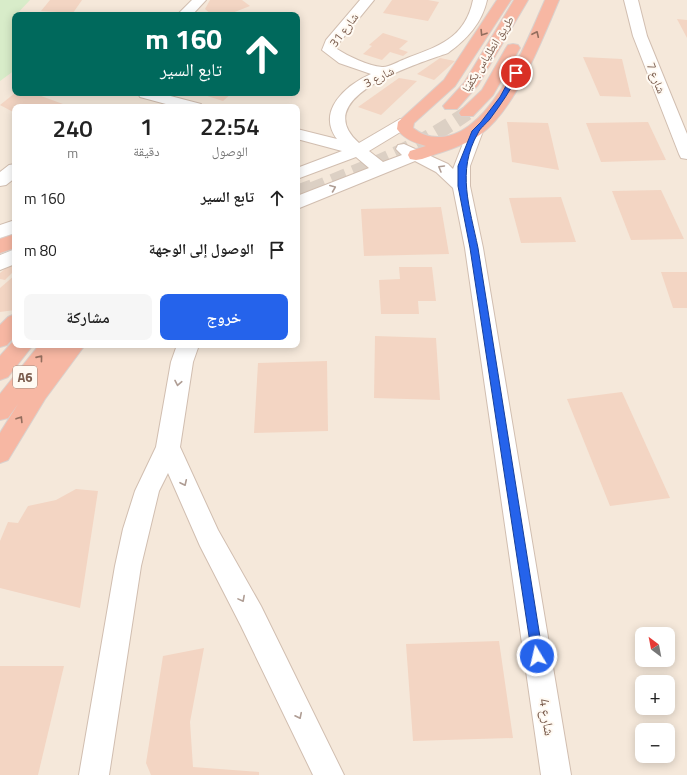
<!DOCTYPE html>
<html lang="ar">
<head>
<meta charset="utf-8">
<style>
  body { margin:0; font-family:"Titillium Web","Noto Naskh Arabic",sans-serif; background:#f6f6f6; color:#222; direction:rtl; height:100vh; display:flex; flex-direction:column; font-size:15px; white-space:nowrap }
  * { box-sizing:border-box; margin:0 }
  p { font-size:13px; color:#767676 }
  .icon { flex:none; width:22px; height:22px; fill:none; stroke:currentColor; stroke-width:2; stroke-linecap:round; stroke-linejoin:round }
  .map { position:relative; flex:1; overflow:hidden; direction:ltr }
  .drawer { position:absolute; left:12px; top:104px; width:288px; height:244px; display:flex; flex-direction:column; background:#fff; border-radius:8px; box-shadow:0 2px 10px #0003; direction:rtl }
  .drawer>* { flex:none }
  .hud { position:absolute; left:12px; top:12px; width:288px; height:84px; border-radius:8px; box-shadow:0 2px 10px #0003; direction:rtl; background:#00695c; color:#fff; overflow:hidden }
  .needle { width:26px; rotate:328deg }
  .buttons { position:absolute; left:635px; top:627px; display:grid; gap:8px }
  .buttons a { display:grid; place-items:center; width:40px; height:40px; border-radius:8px; background:#fff; box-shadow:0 2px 10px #0003; font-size:20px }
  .pin { position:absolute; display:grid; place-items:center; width:34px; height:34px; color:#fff; margin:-17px; border:2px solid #fff; border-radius:50%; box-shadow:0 1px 4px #0007 }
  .me { position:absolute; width:44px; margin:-22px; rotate:351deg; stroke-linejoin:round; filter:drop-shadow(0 0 3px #0008) }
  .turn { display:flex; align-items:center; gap:14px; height:84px; padding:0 12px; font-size:18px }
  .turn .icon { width:52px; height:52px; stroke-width:2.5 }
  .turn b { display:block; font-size:28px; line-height:34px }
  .eta { display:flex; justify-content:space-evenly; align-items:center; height:68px; text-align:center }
  .eta b { font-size:24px; font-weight:600; line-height:28px }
  .cta { display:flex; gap:8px; margin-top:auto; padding:8px 12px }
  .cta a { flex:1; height:46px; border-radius:8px; background:#2563eb; color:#fff; font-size:16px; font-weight:600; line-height:46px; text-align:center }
  .cta a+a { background:#f6f6f6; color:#222 }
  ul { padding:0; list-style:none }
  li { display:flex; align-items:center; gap:12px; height:52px; padding:0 12px }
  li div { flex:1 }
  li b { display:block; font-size:15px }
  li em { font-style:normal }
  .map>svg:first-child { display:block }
  .residential { fill:#f5e8da; fill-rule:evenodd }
  .green { fill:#d8ecc9 }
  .building { fill:#f3d5c3 }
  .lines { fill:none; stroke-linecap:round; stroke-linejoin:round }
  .highway-tunnel-far1 { stroke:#dcd0c4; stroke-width:15; stroke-dasharray:15 8; stroke-linecap:butt }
  .highway-tunnel { stroke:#dcd0c4; stroke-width:20; stroke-dasharray:20 10; stroke-linecap:butt }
  .minor-casing { stroke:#d1beb0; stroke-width:2 }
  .highway-casing { stroke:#dad1cd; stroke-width:2 }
  .minor { fill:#fff; fill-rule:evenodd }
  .highway { fill:#f7b7a3; fill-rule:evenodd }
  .oneway { stroke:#936e5e }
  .oneway2 { stroke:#af9d94 }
  .route { fill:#2563eb; stroke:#184099 }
  .labels { text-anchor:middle; stroke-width:4; stroke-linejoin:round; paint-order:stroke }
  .far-street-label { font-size:12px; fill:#7a5c4d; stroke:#fffaf3 }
  .shield { fill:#fffaf3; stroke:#a28b7f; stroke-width:1 }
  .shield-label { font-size:13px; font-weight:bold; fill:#7a5c4d }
  .street-label { font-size:14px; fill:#7a5c4d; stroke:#fffaf3 }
</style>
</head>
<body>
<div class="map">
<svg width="687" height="775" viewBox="0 0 687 775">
  <rect width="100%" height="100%" fill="#fdf6ec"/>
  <!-- residential -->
  <path class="residential" d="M 0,0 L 687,0 L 687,775 L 0,775 ZM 15,15 L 297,15 L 297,93 L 15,93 ZM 15,107 L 297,107 L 297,345 L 15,345 ZM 642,634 L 668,634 L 668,660 L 642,660 ZM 642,682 L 668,682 L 668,708 L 642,708 ZM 642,730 L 668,730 L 668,756 L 642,756 Z"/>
  <!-- green -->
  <polygon class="green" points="0,0 30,0 13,18 15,20 15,70 0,81"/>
  <!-- building -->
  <g class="building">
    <polygon points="50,0 82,0 73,13 41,11"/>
    <polygon points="210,0 242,0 250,6 227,15 212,15 205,9"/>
    <polygon points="392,0 428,0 439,2 428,21 383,13"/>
    <polygon points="677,19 687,20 687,38"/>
    <polygon points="383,33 408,41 399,49 408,52 403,56 390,52 382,60 363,54 372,46 369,45"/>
    <polygon points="583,57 622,59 631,97 600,96"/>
    <polygon points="440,58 455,61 434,80 417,74"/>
    <polygon points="399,78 417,81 381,115 358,107"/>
    <polygon points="15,93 33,93 71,107 15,107 15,113 0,105"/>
    <polygon points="198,93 232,93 223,101"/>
    <polygon points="507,122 548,123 559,170 512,162"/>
    <polygon points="648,122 666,160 601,162 586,123"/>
    <polygon points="661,190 684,239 631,240 612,191"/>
    <polygon points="561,197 576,242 521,243 509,198"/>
    <polygon points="441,207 449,254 364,256 361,209"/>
    <polygon points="10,265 15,268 15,270 5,280 0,279 0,273"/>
    <polygon points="399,267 432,267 436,301 418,301 419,314 381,314 379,280 400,279"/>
    <polygon points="661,272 687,272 687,308 673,308"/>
    <polygon points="15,275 15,310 0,312 0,288"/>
    <polygon points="375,336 436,338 440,400 374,398"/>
    <polygon points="327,361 328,431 254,433 258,363"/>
    <polygon points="622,392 670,498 610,506 567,399"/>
    <polygon points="76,489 98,491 80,608 0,588 0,541 8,522 18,523 28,506 56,500"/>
    <polygon points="499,641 513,738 413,741 406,644"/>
    <polygon points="204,648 190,722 193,767 259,772 259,775 151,775 146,763 163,656"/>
    <polygon points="0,666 64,666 38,775 0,775"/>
  </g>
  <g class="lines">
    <!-- highway-tunnel-far1 -->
    <path class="highway-tunnel-far1" d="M 311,190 C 366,168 419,147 467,113"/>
    <!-- highway-tunnel -->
    <polyline class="highway-tunnel" points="297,195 313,189"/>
    <defs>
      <g id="minor">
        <polygon points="192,0 206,0 192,15 177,15"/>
        <path d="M 360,0 L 374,0 L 338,44 L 337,49 C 348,56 368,66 382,67 C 388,68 399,61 405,59 C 438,46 465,39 473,0 L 487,0 C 482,23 467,39 448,53 C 417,64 307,97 359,143 L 400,119 L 412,119 L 414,122 L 412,125 L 369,151 L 383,162 L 402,155 L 396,149 L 398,145 L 404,144 L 448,164 L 453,169 L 469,128 L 475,126 L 481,128 L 483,131 L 470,166 L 470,186 L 483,248 L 571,775 L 541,775 L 465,248 L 453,188 L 436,172 L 415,161 L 297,209 L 297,196 L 369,168 L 356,157 L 297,179 L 297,168 L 342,151 L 297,139 L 297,129 L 337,139 C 316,111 346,85 371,74 L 339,63 L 322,50 L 326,40 Z"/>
        <polygon points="624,0 638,0 647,36 687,134 687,159 681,158 679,154 633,36"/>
        <polygon points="138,93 159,93 201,104 203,107 177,107 140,97"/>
        <polygon points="15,164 15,178 6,185 0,186 0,172 9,165"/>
        <polygon points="15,220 15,233 0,238 0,225"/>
        <polygon points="15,249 15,264 0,270 0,255"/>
        <polygon points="177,345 199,345 193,362 180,447 218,530 261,606 344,775 313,775 241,626 200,546 168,473 159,491 141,566 109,775 79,775 115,566 123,529 135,491 156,447 171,362"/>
      </g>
      <g id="highway">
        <path d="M 497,0 L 511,0 L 455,86 L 414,123 L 413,128 C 421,134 428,137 438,137 C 490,138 527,41 545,0 L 559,0 C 542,40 516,108 481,134 C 465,146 441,152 422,159 L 416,160 L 410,159 L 408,155 L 410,151 L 426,146 C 415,143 404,139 397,129 L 398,122 L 444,80 Z"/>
        <polygon points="514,0 528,0 478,85 457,109 445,109 443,106 464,83"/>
        <polygon points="513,44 518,45 520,48 493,95 473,116 461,116 459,113 461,110 482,90 506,48 508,45"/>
        <polygon points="15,234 15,248 0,253 0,239"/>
        <polygon points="15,314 15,336 7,345 0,347 0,325 8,317"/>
        <polygon points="15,339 15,345 33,345 8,377 0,380 0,356"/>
        <polygon points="39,345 62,345 60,347 62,345 85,345 45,399 8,460 0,463 0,433 18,404 8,418 0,420 0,394"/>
      </g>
    </defs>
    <!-- minor casing -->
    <use href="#minor" class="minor-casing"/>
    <!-- highway casing -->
    <use href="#highway" class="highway-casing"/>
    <!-- minor -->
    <use href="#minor" class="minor"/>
    <!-- highway -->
    <use href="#highway" class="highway"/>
  </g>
  <!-- one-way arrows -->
  <defs><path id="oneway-chevron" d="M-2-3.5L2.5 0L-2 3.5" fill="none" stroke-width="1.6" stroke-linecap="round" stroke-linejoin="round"/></defs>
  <g class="oneway">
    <use href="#oneway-chevron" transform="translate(483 33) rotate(122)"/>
    <use href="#oneway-chevron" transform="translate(536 34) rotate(-65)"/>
    <use href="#oneway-chevron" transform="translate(40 358) rotate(-51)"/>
    <use href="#oneway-chevron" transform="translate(20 419) rotate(-58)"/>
  </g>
  <g class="oneway2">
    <use href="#oneway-chevron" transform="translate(441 168) rotate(-150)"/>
    <use href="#oneway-chevron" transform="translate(333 188) rotate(-22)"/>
    <use href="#oneway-chevron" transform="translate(178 383) rotate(101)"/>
    <use href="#oneway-chevron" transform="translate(184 483) rotate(65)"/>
    <use href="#oneway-chevron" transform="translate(242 599) rotate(62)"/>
    <use href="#oneway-chevron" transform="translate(299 716) rotate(64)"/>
  </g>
  <!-- route -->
  <path class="route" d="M 516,71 L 519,73 C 511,90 501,104 490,119 C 486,124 480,128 478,133 C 456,171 470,208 478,248 L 543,656 L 542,661 L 537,662 L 533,661 L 532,656 L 470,248 L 458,186 L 458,166 L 472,131 L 481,122 L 500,97 L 513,73 Z"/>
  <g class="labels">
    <!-- far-street labels -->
    <g class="far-street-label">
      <text transform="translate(344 30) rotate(-53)" y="4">شارع 31</text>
      <text transform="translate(488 54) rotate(-58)" y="4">طريق انطلياس بكفيّا</text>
      <text transform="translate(379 77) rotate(-26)" y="4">شارع 3</text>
      <text transform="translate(656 78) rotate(69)" y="4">شارع 7</text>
    </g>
    <!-- shield labels -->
    <rect class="shield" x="13" y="366" width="24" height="22" rx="3"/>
    <g class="shield-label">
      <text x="25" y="382">A6</text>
    </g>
    <!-- street labels -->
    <g class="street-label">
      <text transform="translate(547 717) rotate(81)" y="5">شارع 4</text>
    </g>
  </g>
</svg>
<div class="buttons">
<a><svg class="needle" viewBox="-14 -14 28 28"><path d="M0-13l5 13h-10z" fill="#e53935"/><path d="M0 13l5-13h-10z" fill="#767676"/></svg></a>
<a>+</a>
<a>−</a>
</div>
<div class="pin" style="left:516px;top:73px;background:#d93025"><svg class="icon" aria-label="arrive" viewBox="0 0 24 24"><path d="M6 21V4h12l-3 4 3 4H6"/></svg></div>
<svg class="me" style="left:537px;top:656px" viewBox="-20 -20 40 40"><circle r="17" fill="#2563eb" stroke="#fff" stroke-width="3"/><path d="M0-11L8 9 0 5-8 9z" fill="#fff"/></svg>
<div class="hud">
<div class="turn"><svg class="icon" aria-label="ahead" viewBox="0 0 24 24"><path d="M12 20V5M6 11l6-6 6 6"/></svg><div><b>160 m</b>تابع السير</div></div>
</div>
<section class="drawer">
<div class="eta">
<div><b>22:54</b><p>الوصول</p></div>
<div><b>1</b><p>دقيقة</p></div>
<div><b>240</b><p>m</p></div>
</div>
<ul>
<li><svg class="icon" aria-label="ahead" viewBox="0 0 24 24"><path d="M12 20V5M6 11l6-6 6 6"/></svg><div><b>تابع السير</b></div><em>160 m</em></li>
<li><svg class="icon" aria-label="arrive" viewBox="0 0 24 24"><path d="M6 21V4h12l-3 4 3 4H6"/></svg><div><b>الوصول إلى الوجهة</b></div><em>80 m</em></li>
</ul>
<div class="cta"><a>خروج</a><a>مشاركة</a></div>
</section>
</div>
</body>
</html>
